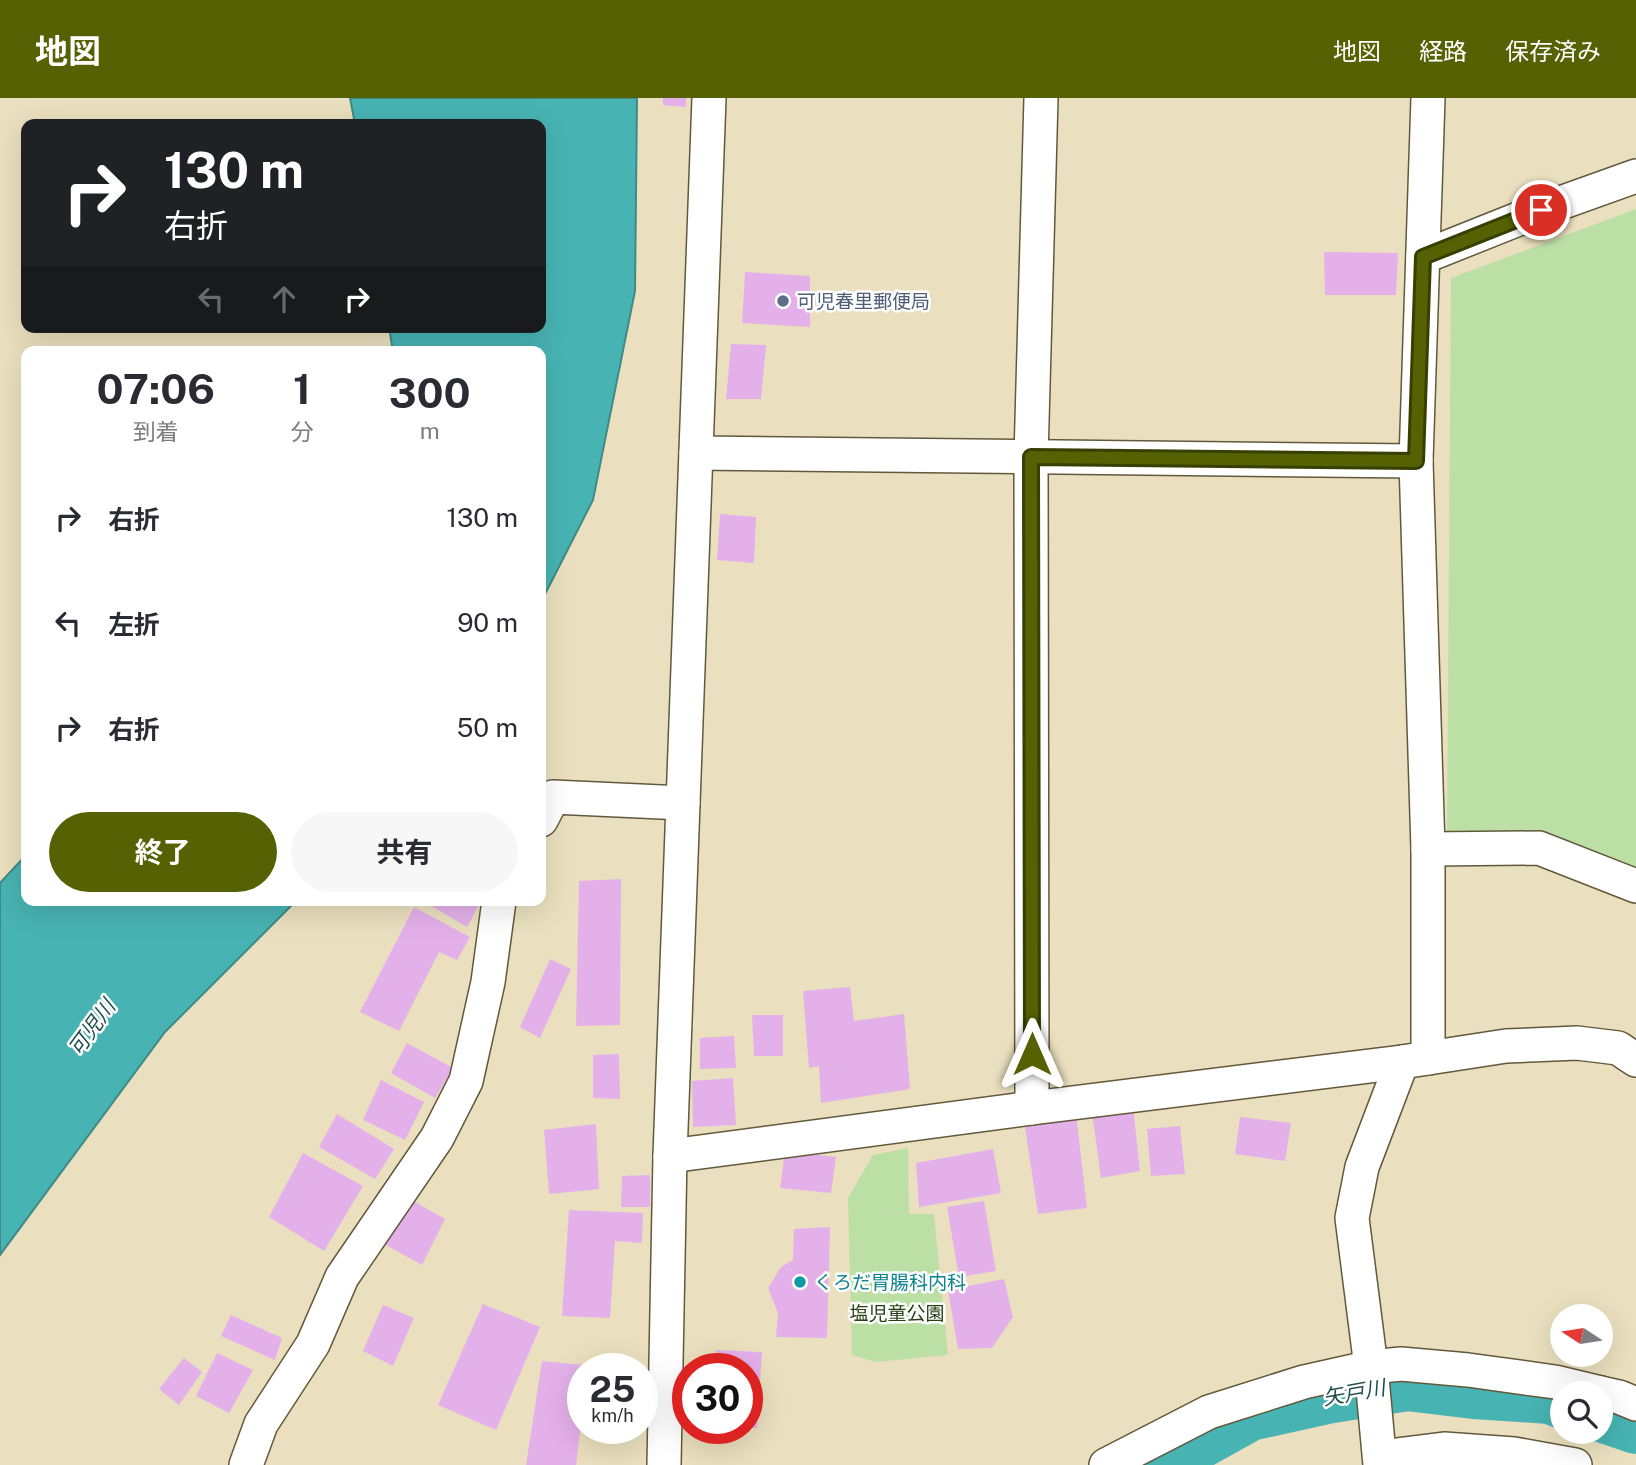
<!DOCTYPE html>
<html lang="ja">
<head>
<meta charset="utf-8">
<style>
  body { margin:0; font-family:"Public Sans","Noto Sans JP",sans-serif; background:#f7f7f7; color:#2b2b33; height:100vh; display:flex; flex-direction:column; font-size:26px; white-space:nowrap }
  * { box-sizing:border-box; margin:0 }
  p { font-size:23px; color:#7c7c81 }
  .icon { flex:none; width:38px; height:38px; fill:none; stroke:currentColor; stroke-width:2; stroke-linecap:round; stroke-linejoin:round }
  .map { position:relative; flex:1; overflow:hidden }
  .details { position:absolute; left:21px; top:248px; width:525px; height:560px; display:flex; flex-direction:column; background:#fff; border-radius:14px; box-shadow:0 7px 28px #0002 }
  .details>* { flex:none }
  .guide { position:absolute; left:21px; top:21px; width:525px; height:214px; border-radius:14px; box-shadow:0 7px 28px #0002; background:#202124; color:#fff; overflow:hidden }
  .needle { width:46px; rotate:282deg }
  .fabs { position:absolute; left:1550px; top:1206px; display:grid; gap:14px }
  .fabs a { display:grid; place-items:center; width:63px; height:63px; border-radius:50%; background:#fff; box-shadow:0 7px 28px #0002; font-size:35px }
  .speed { position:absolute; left:567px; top:1255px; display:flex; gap:14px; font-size:35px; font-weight:700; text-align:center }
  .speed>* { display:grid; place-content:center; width:91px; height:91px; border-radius:50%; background:#fff; box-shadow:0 7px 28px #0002; line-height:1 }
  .speed small { font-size:18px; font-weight:400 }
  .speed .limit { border:10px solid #d22; background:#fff; color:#111 }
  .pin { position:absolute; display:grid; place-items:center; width:60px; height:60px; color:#fff; margin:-30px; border:4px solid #fff; border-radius:50%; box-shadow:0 2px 7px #0007 }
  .me { position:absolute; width:77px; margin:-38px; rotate:0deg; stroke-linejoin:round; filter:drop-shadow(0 0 5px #0008) }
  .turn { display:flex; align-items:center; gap:24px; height:147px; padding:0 28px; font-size:32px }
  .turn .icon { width:91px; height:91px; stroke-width:2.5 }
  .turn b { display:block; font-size:49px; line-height:60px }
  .lanes { display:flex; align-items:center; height:66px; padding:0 28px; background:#0003; justify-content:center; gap:35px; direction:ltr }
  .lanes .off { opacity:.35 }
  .eta { display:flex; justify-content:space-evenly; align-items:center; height:119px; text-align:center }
  .eta b { font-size:42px; font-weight:700; line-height:49px }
  .primary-button { display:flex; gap:14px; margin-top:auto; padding:14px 28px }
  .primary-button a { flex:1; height:80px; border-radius:42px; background:#556102; color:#fff; font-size:28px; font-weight:700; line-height:80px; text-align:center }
  .primary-button a+a { background:#f7f7f7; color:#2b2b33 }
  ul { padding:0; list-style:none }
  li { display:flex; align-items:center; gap:21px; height:105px; padding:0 28px }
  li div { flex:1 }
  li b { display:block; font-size:26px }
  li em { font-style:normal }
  header { display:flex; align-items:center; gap:42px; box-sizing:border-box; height:98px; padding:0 35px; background:#556102; color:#fff }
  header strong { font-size:33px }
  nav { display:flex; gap:38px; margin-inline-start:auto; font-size:24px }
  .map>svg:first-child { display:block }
  .green { fill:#bcdfa6 }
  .water { fill:#48b3b3; stroke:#408a86; stroke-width:2 }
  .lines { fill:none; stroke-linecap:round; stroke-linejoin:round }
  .river { stroke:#48b3b3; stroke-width:54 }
  .building { fill:#e4b0ea }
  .street-casing { stroke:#62593c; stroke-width:36 }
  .street { stroke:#fff; stroke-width:33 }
  .route-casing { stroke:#373f01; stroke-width:18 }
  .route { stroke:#556102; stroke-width:12 }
  .service-dot { fill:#5c6f8a; stroke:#fff; stroke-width:2.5 }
  .culture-dot { fill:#0f9aa8; stroke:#fff; stroke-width:2.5 }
  .labels { text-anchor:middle; stroke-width:5; stroke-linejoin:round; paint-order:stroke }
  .service-label { font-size:19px; fill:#4e5e75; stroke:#fff; text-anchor:start }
  .culture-label { font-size:19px; fill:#0d838f; stroke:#fff; text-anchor:start }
  .park-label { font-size:19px; fill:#274013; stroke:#fff }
  .water-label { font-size:21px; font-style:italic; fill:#1f4e4e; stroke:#fff }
</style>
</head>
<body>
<header>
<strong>地図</strong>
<nav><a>地図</a><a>経路</a><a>保存済み</a></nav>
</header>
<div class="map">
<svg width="1636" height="1367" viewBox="0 0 1636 1367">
  <rect width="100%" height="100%" fill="#eae0bf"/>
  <!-- green -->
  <g class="green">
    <polygon points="1636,111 1636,782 1539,750 1447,733 1451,180"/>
    <polygon points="908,1050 909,1116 934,1116 948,1257 876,1264 852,1257 848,1100 873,1057"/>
  </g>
  <!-- water -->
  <g class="water">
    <polygon points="350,0 637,0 635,193 593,402 541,504 541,254 393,254 389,229 541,229 541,26 355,26"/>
    <polygon points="26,757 26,803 296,803 165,934 0,1157 0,785"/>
  </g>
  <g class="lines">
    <!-- river -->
    <g class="river">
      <polyline points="1601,1317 1636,1329"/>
      <polyline points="1158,1367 1250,1316 1332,1298 1407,1286 1474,1294 1550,1299 1563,1304"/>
    </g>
  </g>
  <!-- building -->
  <g class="building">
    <polygon points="663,0 686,0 686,9 663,7"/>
    <polygon points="1324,154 1398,155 1396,197 1325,197"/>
    <polygon points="745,174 810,178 810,229 742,225"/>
    <polygon points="731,246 766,247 761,301 726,301"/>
    <polygon points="720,416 756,419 754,465 717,462"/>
    <polygon points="621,781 620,927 576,928 579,783"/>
    <polygon points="429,803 481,803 467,829 428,806"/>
    <polygon points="414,809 470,839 457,862 439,854 399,933 360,914"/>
    <polygon points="550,861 571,871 540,940 520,929"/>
    <polygon points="850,889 854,923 904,916 910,991 821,1005 819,968 809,970 803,893"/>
    <polygon points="752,917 783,917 783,958 754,958"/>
    <polygon points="734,938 736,970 700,971 700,940"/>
    <polygon points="407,945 453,970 435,1000 391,975"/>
    <polygon points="619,956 620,1001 593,1000 593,957"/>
    <polygon points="733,980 736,1027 693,1029 692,983"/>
    <polygon points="381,982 424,1004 405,1042 363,1022"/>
    <polygon points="1133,1009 1140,1073 1101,1080 1092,1015"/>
    <polygon points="337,1016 394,1051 375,1081 319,1049"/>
    <polygon points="1076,1016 1087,1110 1038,1116 1024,1022"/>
    <polygon points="1240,1019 1291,1025 1285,1063 1235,1056"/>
    <polygon points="596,1026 599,1091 549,1096 544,1032"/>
    <polygon points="1180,1028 1185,1076 1151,1078 1147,1031"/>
    <polygon points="993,1051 1001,1095 919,1109 916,1065"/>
    <polygon points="785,1053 836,1059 831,1095 780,1090"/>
    <polygon points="303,1055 363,1088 324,1153 269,1119"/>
    <polygon points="650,1077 650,1109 621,1109 622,1078"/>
    <polygon points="406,1099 445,1121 422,1167 382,1145"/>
    <polygon points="984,1103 996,1173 959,1179 947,1109"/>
    <polygon points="569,1112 643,1115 642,1145 615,1143 610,1220 562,1218"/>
    <polygon points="830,1129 827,1240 776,1239 778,1215 768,1190 781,1169 793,1162 794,1131"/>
    <polygon points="1004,1181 1013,1219 992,1250 958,1251 948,1192"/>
    <polygon points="483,1206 540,1229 496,1332 438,1307"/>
    <polygon points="383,1207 414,1220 393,1268 363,1253"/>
    <polygon points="231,1217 282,1240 275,1262 221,1238"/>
    <polygon points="716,1252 762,1254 757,1330 747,1330 747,1270 715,1270"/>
    <polygon points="217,1255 253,1272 229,1315 196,1298"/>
    <polygon points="184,1260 202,1274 179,1307 159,1291"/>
    <polygon points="542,1263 605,1269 605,1270 583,1270 583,1311 576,1367 526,1367"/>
  </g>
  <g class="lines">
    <defs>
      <g id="street">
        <polyline points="1423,159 1541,112 1636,78"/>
        <polyline points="696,355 1416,363"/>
        <polyline points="541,722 553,699 683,705"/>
        <polyline points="1428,751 1539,750 1636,788"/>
        <polyline points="1428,960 1428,751 1416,363 1428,0"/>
        <polyline points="1032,1010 1031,359 1041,0"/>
        <polyline points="670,1058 1032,1010 1402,964 1506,948 1577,945 1618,950 1636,962"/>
        <polyline points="1601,1295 1619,1299 1636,1306"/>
        <polyline points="1380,1359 1444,1351 1514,1356 1575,1367"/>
        <polyline points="246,1367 261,1326 313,1246 342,1179 437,1040 466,983 488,884 499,803"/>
        <polyline points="664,1367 670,1058 709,0"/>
        <polyline points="1106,1367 1209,1314 1304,1284 1371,1269 1401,1266 1468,1272 1555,1284 1601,1295"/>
        <polyline points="1380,1367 1371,1269 1352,1120 1362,1069 1402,964"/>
      </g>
    </defs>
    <!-- street casing -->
    <use href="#street" class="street-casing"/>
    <!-- street -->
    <use href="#street" class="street"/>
  </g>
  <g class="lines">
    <defs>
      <polyline id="route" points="1032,956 1031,359 1416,363 1423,159 1541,112"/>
    </defs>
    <!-- route casing -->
    <use href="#route" class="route-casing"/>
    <!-- route -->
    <use href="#route" class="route"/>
  </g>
  <!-- markers -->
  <circle class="service-dot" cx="783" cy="203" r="7"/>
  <circle class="culture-dot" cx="800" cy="1184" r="7"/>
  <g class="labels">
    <!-- service labels -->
    <g class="service-label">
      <text x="797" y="210">可児春里郵便局</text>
    </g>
    <!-- culture labels -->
    <g class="culture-label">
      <text x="814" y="1191">くろだ胃腸科内科</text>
    </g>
    <!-- park labels -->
    <g class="park-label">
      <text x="897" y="1222">塩児童公園</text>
    </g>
    <!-- water labels -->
    <g class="water-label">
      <text transform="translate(92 930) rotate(-54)" y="7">可児川</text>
      <text transform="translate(1354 1295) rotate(-10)" y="7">矢戸川</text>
    </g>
  </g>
</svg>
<div class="fabs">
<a><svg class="needle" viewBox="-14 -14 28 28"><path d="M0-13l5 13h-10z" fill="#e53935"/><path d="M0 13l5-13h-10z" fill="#7c7c81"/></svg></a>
<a><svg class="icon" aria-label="search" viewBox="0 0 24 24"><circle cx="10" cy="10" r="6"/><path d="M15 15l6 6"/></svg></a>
</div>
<div class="speed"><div>25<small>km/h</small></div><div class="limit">30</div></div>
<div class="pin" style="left:1541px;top:112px;background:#d93025"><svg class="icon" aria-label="arrive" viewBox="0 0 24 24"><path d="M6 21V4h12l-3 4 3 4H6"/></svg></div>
<svg class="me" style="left:1032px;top:956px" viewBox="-20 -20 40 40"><path d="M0-17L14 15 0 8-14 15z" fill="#556102" stroke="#fff" stroke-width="4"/></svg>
<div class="guide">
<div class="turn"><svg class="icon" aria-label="right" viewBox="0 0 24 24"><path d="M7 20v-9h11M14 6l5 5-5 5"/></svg><div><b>130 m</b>右折</div></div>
<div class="lanes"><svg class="icon off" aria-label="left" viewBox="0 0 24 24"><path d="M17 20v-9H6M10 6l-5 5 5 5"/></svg><svg class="icon off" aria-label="ahead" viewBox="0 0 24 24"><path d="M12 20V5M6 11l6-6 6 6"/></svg><svg class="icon" aria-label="right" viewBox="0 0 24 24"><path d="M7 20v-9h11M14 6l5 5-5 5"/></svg></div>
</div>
<section class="details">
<div class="eta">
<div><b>07:06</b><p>到着</p></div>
<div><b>1</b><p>分</p></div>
<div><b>300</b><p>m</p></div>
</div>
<ul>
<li><svg class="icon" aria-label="right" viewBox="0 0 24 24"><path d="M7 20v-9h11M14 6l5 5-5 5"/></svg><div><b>右折</b></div><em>130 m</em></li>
<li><svg class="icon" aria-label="left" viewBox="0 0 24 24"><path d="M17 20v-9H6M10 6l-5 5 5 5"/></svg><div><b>左折</b></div><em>90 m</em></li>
<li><svg class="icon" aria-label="right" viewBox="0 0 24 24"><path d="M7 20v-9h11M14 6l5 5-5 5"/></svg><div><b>右折</b></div><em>50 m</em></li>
</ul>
<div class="primary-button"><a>終了</a><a>共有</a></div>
</section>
</div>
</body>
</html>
